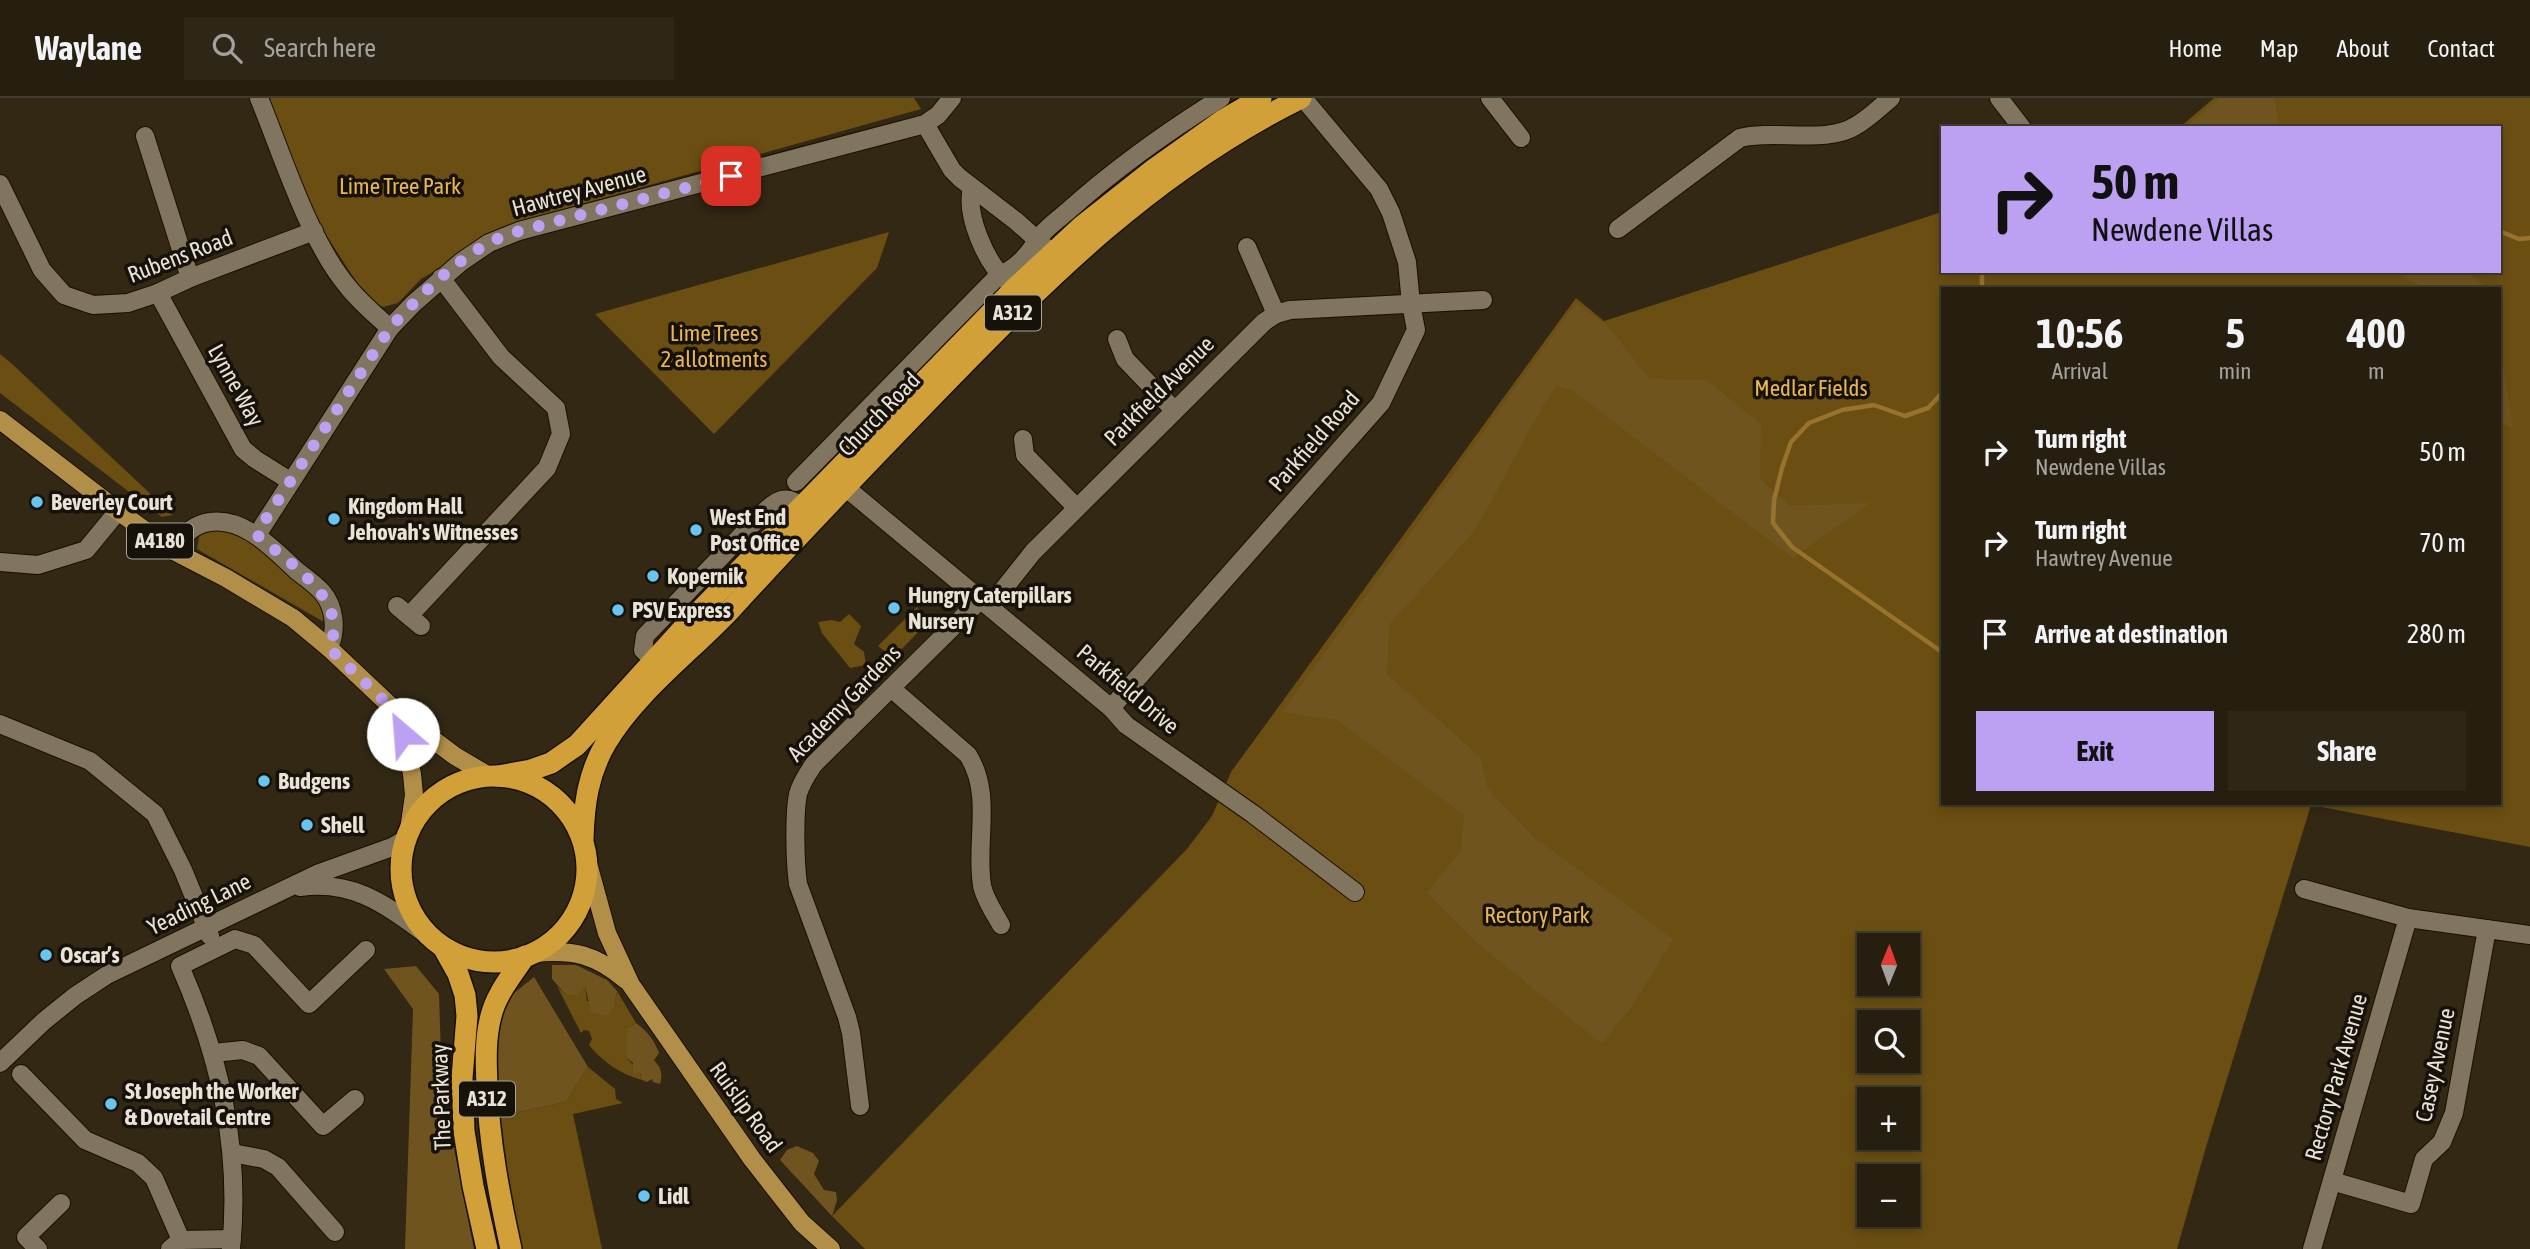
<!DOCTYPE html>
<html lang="en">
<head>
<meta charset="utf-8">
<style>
  body { margin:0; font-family:"Asap Condensed",sans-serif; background:#2e2718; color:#f1f3f6; height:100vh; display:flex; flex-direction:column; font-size:26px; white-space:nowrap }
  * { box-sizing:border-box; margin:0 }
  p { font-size:23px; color:#a4a29e }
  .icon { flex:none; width:38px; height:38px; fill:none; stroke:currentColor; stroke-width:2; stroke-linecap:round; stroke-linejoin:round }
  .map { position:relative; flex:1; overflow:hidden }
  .details { position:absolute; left:1941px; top:189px; width:560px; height:518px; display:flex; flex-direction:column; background:#261e0f; border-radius:0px; box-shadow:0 4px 10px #0003,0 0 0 2px #423c2f }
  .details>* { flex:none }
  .banner { position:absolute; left:1941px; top:28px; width:560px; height:147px; border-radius:0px; box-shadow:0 4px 10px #0003,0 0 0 2px #423c2f; background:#bca0f2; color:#111; overflow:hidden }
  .needle { width:46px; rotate:1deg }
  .controls { position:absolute; left:1857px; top:835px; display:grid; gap:14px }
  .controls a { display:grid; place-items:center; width:63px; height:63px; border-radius:0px; background:#261e0f; box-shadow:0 4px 10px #0003,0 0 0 2px #423c2f; font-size:35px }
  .pin { position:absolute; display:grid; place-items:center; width:60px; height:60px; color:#fff; margin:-30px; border-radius:14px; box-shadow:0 4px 10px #0006 }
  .me { position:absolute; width:77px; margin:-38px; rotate:333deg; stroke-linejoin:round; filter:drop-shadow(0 0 5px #0008) }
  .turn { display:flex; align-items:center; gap:24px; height:147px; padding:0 35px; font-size:32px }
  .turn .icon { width:91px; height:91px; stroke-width:2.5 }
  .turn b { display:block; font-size:49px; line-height:60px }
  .eta { display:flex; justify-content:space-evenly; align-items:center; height:119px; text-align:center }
  .eta b { font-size:42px; font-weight:700; line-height:49px }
  .primary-button { display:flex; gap:14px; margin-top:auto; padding:14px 35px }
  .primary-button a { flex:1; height:80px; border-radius:0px; background:#bca0f2; color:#111; font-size:28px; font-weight:700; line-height:80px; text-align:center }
  .primary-button a+a { background:#2e2718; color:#f1f3f6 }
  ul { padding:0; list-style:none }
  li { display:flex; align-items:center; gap:21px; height:91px; padding:0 35px }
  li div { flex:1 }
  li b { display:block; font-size:26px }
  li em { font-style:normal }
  header { display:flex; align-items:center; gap:42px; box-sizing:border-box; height:98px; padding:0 35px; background:#261e0f; border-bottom:2px solid #423c2f }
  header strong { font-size:33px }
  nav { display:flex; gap:38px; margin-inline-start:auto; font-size:24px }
  .search { width:490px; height:63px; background:#2e2718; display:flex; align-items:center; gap:18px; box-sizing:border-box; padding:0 24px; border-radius:0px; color:#a4a29e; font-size:26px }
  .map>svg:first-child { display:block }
  .green { fill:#6a4e12; fill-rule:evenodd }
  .forest { fill:#6f541f }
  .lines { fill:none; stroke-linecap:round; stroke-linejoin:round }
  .stream { stroke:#97732d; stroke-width:4.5 }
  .minor-casing { stroke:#1a1001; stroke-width:20 }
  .major-casing { stroke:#1a1001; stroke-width:20 }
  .highway-casing { stroke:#1a1001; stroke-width:24 }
  .minor { stroke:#81755f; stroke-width:18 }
  .major { stroke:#b28f48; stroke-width:18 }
  .highway { stroke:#d2a039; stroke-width:21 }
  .route { stroke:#bca0f2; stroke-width:12; stroke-dasharray:0 21.6 }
  .poi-dot { fill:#68c4f0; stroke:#161109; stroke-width:2.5 }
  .labels { text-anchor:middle; stroke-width:7; stroke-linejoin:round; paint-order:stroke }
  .shield { fill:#161109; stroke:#aaa398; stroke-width:2 }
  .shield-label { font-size:21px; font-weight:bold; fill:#e9e2d6 }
  .park-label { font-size:23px; fill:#e8b655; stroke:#161109 }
  .street-label { font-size:23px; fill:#e9e2d6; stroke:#161109 }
  .poi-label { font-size:23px; font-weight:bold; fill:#e9e2d6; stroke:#161109; text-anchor:start }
</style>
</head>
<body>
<header>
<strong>Waylane</strong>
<div class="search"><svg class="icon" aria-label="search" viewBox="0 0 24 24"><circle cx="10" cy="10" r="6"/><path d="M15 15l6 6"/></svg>Search here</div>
<nav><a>Home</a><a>Map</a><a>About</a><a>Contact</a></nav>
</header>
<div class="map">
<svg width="2530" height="1151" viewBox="0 0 2530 1151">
  <rect width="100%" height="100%" fill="#322814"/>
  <!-- green -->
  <g class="green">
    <polygon points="267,0 914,0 921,11 514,125 421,181 398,205 383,209 368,202 321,129"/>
    <path d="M 2214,0 L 2530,0 L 2530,749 L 2311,707 L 2206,1049 L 2177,1151 L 865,1151 L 832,1118 L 1187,751 L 1212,718 L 1231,674 L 1576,200 L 1604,223 L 1942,114 L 1942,173 L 2499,173 L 2499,30 L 2179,30 ZM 1942,191 L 2499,191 L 2499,705 L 1942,705 ZM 1869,847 L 1908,847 L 1908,886 L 1869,886 ZM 1869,924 L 1908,924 L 1908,962 L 1869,962 ZM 1869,1001 L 1908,1001 L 1908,1040 L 1869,1040 ZM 1869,1078 L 1908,1078 L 1908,1116 L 1869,1116 Z"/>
    <polygon points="889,134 877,170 714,336 595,216"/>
    <polygon points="0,256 11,265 173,417 162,419 0,295"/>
    <path d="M 206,433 C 219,433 232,433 244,438 C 259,445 307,485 318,498 C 324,505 324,515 324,524 L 197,451 L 199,439 Z"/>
    <polygon points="917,509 922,514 916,520 924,528 893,560 878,548"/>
    <polygon points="849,516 861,528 854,546 864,554 866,567 850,570 822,535 818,524 831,522 840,524"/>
    <path d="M 585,887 L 587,903 L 614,909 L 617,893 L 636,925 L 627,930 L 627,960 L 640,975 L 642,982 C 620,976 603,964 589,947 L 592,941 L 589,933 L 584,932 L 581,935 L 557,888 L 566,897 L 577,896 Z"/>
    <polygon points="588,969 615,991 616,1001 623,1005 573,1016 602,1151 517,1151 493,1019 566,1004"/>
  </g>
  <!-- forest -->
  <g class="forest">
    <polygon points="2220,0 2274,0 2280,30 2184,30"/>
    <polygon points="2392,173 2466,173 2488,191 2427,191"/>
    <polygon points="1576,205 1609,229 1649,281 1706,282 1761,326 1760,381 1791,408 1870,405 1793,460 1570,291 1556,288 1540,313 1476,431 1389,527 1387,576 1480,659 1488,691 1534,739 1673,841 1635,904 1602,946 1477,845 1427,795 1461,752 1464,717 1337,622 1282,614"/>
    <polygon points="2499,243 2513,330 2500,324 2499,320"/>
    <polygon points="552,867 576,867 607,882 617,893 614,909 607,918 591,914 585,888 577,897 566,897 552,881"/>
    <polygon points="416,868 439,896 442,990 474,1151 405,1151 413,911 384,871"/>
    <polygon points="534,879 588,969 566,1004 493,1019 493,951 508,900"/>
    <path d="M 636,925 C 648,934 654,942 659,955 L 654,962 C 661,970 663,975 660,986 L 653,984 L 652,981 L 647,984 L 642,982 L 640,975 L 633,976 L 633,965 L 627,960 L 627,930 Z"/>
    <polygon points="797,1048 813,1055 819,1063 814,1076 824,1092 836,1094 837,1102 832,1118 780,1062 787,1052"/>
  </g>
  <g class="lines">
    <!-- stream -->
    <g class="stream">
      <polyline points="2499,133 2519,141 2530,140"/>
      <polyline points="1982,191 1982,177 1984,173"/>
      <polyline points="1942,295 1928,310 1905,318 1874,307 1842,312 1809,325 1791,344 1782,370 1774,402 1773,425 1792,449 1942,554"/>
    </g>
    <defs>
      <g id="minor">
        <path d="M 259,0 C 283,58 308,141 348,189 C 360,204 375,217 390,230"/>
        <polyline points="1490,0 1521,40"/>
        <polyline points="1999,0 2022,30"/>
        <polyline points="925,26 952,72 960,80 1016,123 1045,149"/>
        <polyline points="145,38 190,180"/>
        <polyline points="0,86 42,172 64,197 93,207 128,205 158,195 190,180 314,133"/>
        <path d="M 972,90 C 965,117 986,165 1007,183"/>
        <path d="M 1618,131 L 1740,40 C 1775,31 1827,47 1857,27 C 1869,20 1880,9 1891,0"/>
        <polyline points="1247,149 1276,216"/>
        <polyline points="158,195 243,351 255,361 290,383"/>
        <polyline points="1117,241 1125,261 1174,312"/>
        <polyline points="1023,341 1025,357 1077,410"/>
        <path d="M 796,384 L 999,177 C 1016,171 1029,156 1038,141 C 1044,131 1060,120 1069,112 C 1116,70 1168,33 1221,0"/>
        <polyline points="845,389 1111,610 1126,627 1253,716 1355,794"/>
        <polyline points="257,437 390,230 413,206 461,164 489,145 519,133 925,26 938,17 952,0"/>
        <path d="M 172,452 C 183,439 192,426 210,424 C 245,419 274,452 297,473 C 305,479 315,486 322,494 C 335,509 337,532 329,550"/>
        <polyline points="0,464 38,467 86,452 118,413"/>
        <polyline points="397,508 421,528"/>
        <polyline points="990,508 1033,454 1264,224 1276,216 1290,212 1483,202"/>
        <polyline points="409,518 547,370 561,336 556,310 501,259 441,180"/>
        <path d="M 653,562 L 643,552 L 645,538 L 761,417 C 775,404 784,394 802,409"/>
        <path d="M 891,590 L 968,657 C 993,697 975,743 982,787 C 984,800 995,816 1001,827"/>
        <polyline points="1111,610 1381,305 1416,232 1411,206 1407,164 1391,115 1379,91 1303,0"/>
        <polyline points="0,626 90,663 155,716 183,772 210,838"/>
        <path d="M 300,789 C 355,781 388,809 430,839"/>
        <polyline points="2304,791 2408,820 2530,837"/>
        <polyline points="213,955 243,952 259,958 323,1028 355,1001"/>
        <polyline points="0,965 44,923 75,898 107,877 317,776 392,749 406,741"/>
        <polyline points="21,976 85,1042 138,1065 154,1080 181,1142"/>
        <path d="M 860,1008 L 851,935 L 847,919 L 798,786 C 795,765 794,716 798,696 C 801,685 808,675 814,666 L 980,502"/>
        <polyline points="232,1055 264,1061 278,1069 335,1134"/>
        <polyline points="2332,1083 2411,1106 2424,1061 2442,1044 2454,1015 2487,831"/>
        <polyline points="38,1151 26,1139 61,1105"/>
        <polyline points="170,1151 181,1142 232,1141"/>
        <path d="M 231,1151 C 241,1051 220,959 180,868 L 235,841 L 254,847 L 309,906 L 366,852"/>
        <polyline points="2312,1151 2408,820"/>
      </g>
      <g id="major">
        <polyline points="0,322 118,413 172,452 226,480 293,520 329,550 399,616 455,658 489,678"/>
        <polyline points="399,616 412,676 414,697 409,732"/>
        <polyline points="587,762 607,835 631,887 752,1061 802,1125 831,1151"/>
        <path d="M 535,855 C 574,851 596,857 626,882"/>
      </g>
      <g id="highway">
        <polyline points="498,678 531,672 551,665 577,647 688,525 1015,190 1082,128 1154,71 1223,22 1261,0"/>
        <circle cx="494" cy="771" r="93"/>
        <path d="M 583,741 C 584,706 588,676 606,645 C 636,594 692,553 732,510 C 798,438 865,368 933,298 C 1047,181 1152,74 1301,0"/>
        <polyline points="443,849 458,876 465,897 467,918 462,980 464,1033 473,1088 487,1151"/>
        <path d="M 511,1151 C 499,1096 489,1043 487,987 C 486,965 485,940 491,918 C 496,896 513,876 525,858"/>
      </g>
    </defs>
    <!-- minor casing -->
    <use href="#minor" class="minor-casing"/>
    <!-- major casing -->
    <use href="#major" class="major-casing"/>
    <!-- highway casing -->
    <use href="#highway" class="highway-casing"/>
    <!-- minor -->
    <use href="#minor" class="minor"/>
    <!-- major -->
    <use href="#major" class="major"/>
    <!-- highway -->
    <use href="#highway" class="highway"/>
  </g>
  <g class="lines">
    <!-- route -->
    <path class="route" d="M 403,636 L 399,617 L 329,550 C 352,502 287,464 257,437 L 262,427 L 390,230 C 419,199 450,167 487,146 C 497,140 508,137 519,133 L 731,78"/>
  </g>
  <!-- markers -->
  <g class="poi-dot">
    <circle cx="37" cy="404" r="7"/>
    <circle cx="334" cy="421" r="7"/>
    <circle cx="696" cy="432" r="7"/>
    <circle cx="653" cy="478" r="7"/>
    <circle cx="894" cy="510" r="7"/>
    <circle cx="618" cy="512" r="7"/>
    <circle cx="264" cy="683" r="7"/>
    <circle cx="307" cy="727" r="7"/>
    <circle cx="46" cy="857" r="7"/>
    <circle cx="111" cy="1006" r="7"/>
    <circle cx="644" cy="1098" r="7"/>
  </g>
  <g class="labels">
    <!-- shield labels -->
    <g class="shield">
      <rect x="985" y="197.5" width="56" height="35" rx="5"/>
      <rect x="127" y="425.5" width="66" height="35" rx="5"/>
      <rect x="459" y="983.5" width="56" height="35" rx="5"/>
    </g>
    <g class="shield-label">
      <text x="1013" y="222">A312</text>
      <text x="160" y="450">A4180</text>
      <text x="487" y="1008">A312</text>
    </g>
    <!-- park labels -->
    <g class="park-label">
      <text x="400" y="96">Lime Tree Park</text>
      <text x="714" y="243">Lime Trees<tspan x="714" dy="26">2 allotments</tspan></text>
      <text x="1811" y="298">Medlar Fields</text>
      <text x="1537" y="825">Rectory Park</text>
    </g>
    <!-- street labels -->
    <g class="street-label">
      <text transform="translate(579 93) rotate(-15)" y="8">Hawtrey Avenue</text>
      <text transform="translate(180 158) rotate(-21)" y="8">Rubens Road</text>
      <text transform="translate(236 287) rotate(61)" y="8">Lynne Way</text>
      <text transform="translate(1159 293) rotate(-45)" y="8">Parkfield Avenue</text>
      <text transform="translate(879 316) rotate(-46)" y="8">Church Road</text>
      <text transform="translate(1314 343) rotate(-49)" y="8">Parkfield Road</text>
      <text transform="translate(1128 591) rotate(40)" y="8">Parkfield Drive</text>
      <text transform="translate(844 605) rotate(-46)" y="8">Academy Gardens</text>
      <text transform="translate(199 806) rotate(-26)" y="8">Yeading Lane</text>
      <text transform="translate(2435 967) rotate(-78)" y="8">Casey Avenue</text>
      <text transform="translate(2336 979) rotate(-74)" y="8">Rectory Park Avenue</text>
      <text transform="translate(441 999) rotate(-92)" y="8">The Parkway</text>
      <text transform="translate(746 1009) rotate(54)" y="8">Ruislip Road</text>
    </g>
    <!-- poi labels -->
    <g class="poi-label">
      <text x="51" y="412">Beverley Court</text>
      <text x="348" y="416">Kingdom Hall<tspan x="348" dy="26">Jehovah's Witnesses</tspan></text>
      <text x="710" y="427">West End<tspan x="710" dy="26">Post Office</tspan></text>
      <text x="667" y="486">Kopernik</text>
      <text x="908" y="505">Hungry Caterpillars<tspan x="908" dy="26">Nursery</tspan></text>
      <text x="632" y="520">PSV Express</text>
      <text x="278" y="691">Budgens</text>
      <text x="321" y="735">Shell</text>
      <text x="60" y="865">Oscar’s</text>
      <text x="125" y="1001">St Joseph the Worker<tspan x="125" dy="26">&amp; Dovetail Centre</tspan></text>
      <text x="658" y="1106">Lidl</text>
    </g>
  </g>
</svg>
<div class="controls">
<a><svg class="needle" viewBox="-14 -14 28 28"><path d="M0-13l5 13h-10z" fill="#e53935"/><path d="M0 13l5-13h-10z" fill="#a4a29e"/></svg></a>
<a><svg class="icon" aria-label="search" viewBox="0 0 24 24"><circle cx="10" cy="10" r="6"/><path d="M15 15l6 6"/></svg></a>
<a>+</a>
<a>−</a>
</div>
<div class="pin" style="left:731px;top:78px;background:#d93025"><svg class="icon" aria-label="arrive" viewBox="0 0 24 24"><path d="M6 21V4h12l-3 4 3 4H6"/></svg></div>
<svg class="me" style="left:403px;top:636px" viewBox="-20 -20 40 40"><circle r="19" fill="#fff"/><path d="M0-13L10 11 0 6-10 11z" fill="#bca0f2"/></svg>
<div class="banner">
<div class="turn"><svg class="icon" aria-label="right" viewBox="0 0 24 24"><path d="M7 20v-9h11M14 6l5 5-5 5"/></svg><div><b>50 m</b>Newdene Villas</div></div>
</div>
<section class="details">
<div class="eta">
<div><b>10:56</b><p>Arrival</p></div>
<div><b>5</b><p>min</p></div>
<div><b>400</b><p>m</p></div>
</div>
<ul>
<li><svg class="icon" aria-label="right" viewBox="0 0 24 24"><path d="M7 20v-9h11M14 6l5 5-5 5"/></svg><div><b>Turn right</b><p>Newdene Villas</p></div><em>50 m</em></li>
<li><svg class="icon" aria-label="right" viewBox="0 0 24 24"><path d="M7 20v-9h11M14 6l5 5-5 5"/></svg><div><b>Turn right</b><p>Hawtrey Avenue</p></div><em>70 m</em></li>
<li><svg class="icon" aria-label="arrive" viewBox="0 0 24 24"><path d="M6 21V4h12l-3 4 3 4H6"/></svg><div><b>Arrive at destination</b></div><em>280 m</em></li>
</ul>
<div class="primary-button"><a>Exit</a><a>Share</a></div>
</section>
</div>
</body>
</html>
